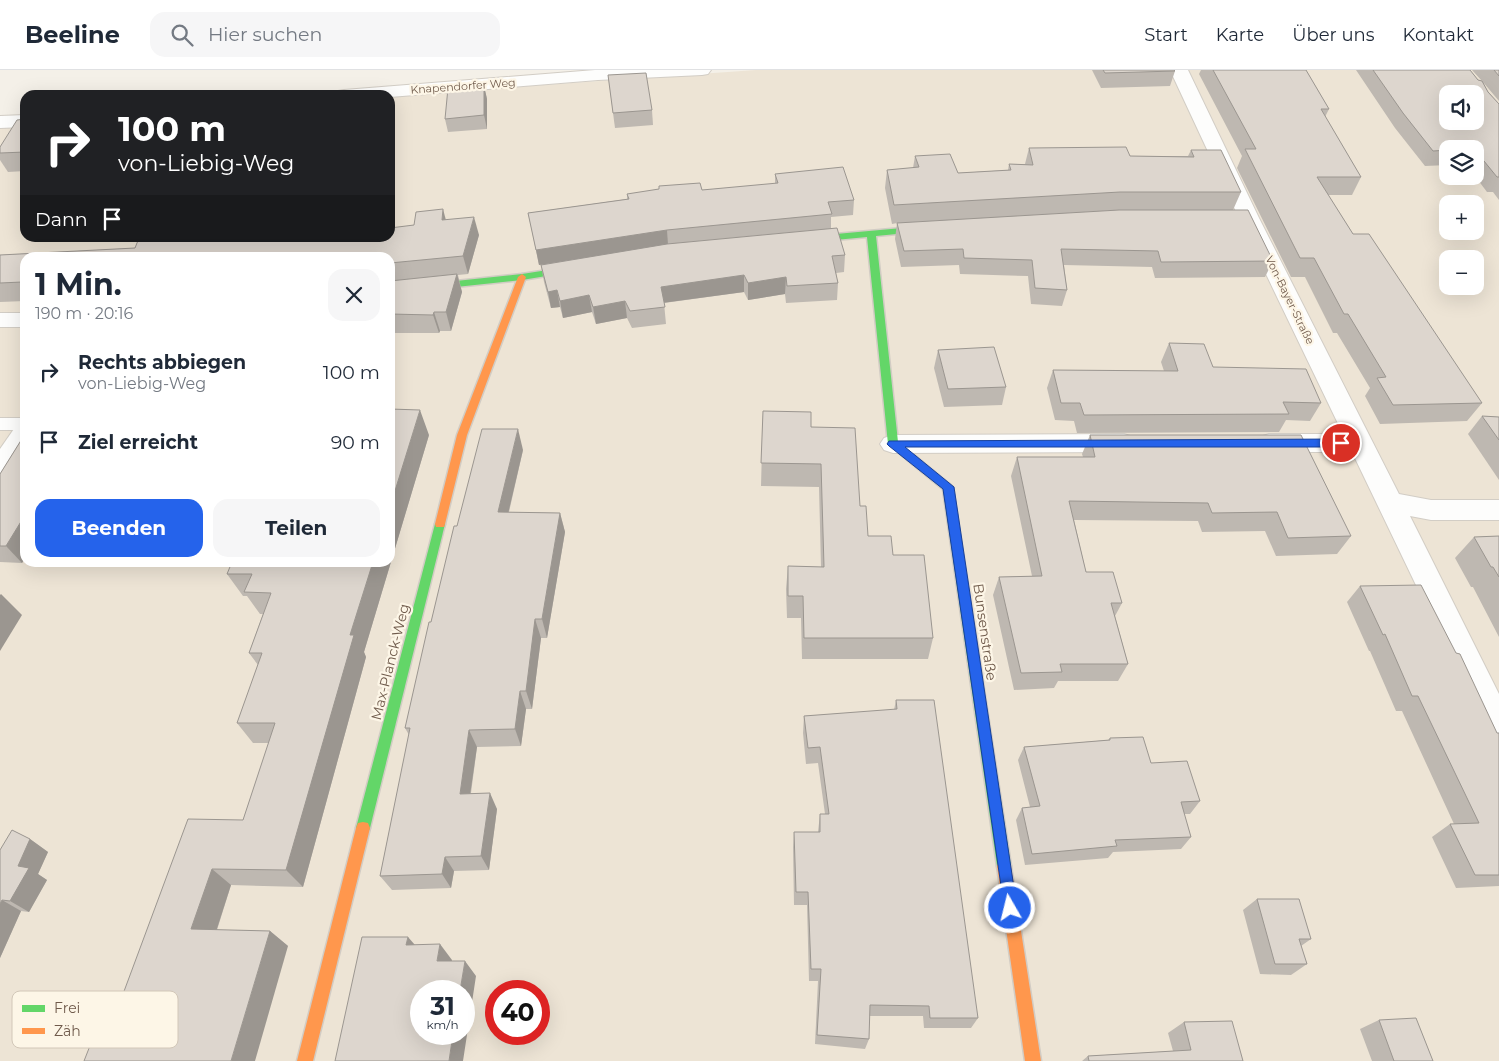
<!DOCTYPE html>
<html lang="de">
<head>
<meta charset="utf-8">
<style>
  body { margin:0; font-family:Montserrat,sans-serif; background:#f6f6f7; color:#1f2937; height:100vh; display:flex; flex-direction:column; font-size:19px; white-space:nowrap }
  * { box-sizing:border-box; margin:0 }
  p { font-size:16px; color:#747a83 }
  .icon { flex:none; width:28px; height:28px; fill:none; stroke:currentColor; stroke-width:2; stroke-linecap:round; stroke-linejoin:round }
  .map { position:relative; flex:1; overflow:hidden }
  .drawer { position:absolute; left:20px; top:182px; width:375px; height:315px; display:flex; flex-direction:column; background:#fff; border-radius:15px; box-shadow:0 5px 20px #0002 }
  .drawer>* { flex:none }
  .hud { position:absolute; left:20px; top:20px; width:375px; height:152px; border-radius:15px; box-shadow:0 5px 20px #0002; background:#202124; color:#fff; overflow:hidden }
  .fabs { position:absolute; left:1439px; top:15px; display:grid; gap:10px }
  .fabs a { display:grid; place-items:center; width:45px; height:45px; border-radius:10px; background:#fff; box-shadow:0 5px 20px #0002; font-size:25px }
  .speed { position:absolute; left:410px; top:910px; display:flex; gap:10px; font-size:25px; font-weight:700; text-align:center }
  .speed>* { display:grid; place-content:center; width:65px; height:65px; border-radius:50%; background:#fff; box-shadow:0 5px 20px #0002; line-height:1 }
  .speed small { font-size:12px; font-weight:400 }
  .speed .limit { border:8px solid #d22; background:#fff; color:#111 }
  .pin { position:absolute; display:grid; place-items:center; width:42px; height:42px; color:#fff; margin:-21px; border:2px solid #fff; border-radius:50%; box-shadow:0 1px 5px #0007 }
  .me { position:absolute; width:55px; margin:-28px; rotate:352deg; stroke-linejoin:round; filter:drop-shadow(0 0 4px #0008) }
  .turn { display:flex; align-items:center; gap:18px; height:105px; padding:0 15px; font-size:22px }
  .turn .icon { width:65px; height:65px; stroke-width:2.5 }
  .turn b { display:block; font-size:35px; line-height:42px }
  .then { display:flex; align-items:center; height:48px; padding:0 15px; background:#0003; gap:10px; font-size:19px }
  .round { display:grid; place-items:center; flex:none; width:52px; height:52px; border-radius:15px; background:#f6f6f7 }
  .overview { display:flex; align-items:center; justify-content:space-between; height:85px; padding:0 15px }
  h1 { font-size:30px; font-weight:700; line-height:38px }
  .action { display:flex; gap:10px; margin-top:auto; padding:10px 15px }
  .action a { flex:1; height:58px; border-radius:15px; background:#2563eb; color:#fff; font-size:20px; font-weight:700; line-height:58px; text-align:center }
  .action a+a { background:#f6f6f7; color:#1f2937 }
  ul { padding:0; list-style:none }
  li { display:flex; align-items:center; gap:15px; height:70px; padding:0 15px }
  li div { flex:1 }
  li b { display:block; font-size:19px }
  li em { font-style:normal }
  header { display:flex; align-items:center; gap:30px; box-sizing:border-box; height:70px; padding:0 25px; background:#fff; border-bottom:1px solid #e0e1e3 }
  header strong { font-size:24px }
  nav { display:flex; gap:28px; margin-inline-start:auto; font-size:18px }
  .search { width:350px; height:45px; background:#f6f6f7; display:flex; align-items:center; gap:12px; box-sizing:border-box; padding:0 18px; border-radius:15px; color:#747a83; font-size:19px }
  .map>svg:first-child { display:block }
  .residential { fill:#ede4d5; fill-rule:evenodd }
  .lines { fill:none; stroke-linecap:round; stroke-linejoin:round }
  .lane-casing { stroke:#d2cdc5; stroke-width:2 }
  .street-casing { stroke:#d2cdc5; stroke-width:2 }
  .fast-casing { stroke:#d2ccc4; stroke-width:3 }
  .slow-casing { stroke:#d2ccc4; stroke-width:3 }
  .lane { fill:#fdfdfc; fill-rule:evenodd }
  .street { fill:#fdfdfc; fill-rule:evenodd }
  .fast { fill:#63d668; fill-rule:evenodd }
  .slow { fill:#ff974d; fill-rule:evenodd }
  .wall { fill:#beb8b1 }
  .shaded-wall { fill:#9b9690 }
  .building { fill:#ddd6ce; stroke:#9b9690; fill-rule:evenodd }
  .route { fill:#2563eb; stroke:#184099 }
  .labels { text-anchor:middle; stroke-width:4.5; stroke-linejoin:round; paint-order:stroke }
  .far-street-label { font-size:11px; fill:#6f5a4b; stroke:#fdf6e7 }
  .street-label { font-size:14px; fill:#6f5a4b; stroke:#fdf6e7 }
  .key { fill:#fdf6e7; stroke:#d2c7b8; stroke-width:1 }
  .key-label { font-size:14px; fill:#6f5a4b }
</style>
</head>
<body>
<header>
<strong>Beeline</strong>
<div class="search"><svg class="icon" aria-label="search" viewBox="0 0 24 24"><circle cx="10" cy="10" r="6"/><path d="M15 15l6 6"/></svg>Hier suchen</div>
<nav><a>Start</a><a>Karte</a><a>Über uns</a><a>Kontakt</a></nav>
</header>
<div class="map">
<svg width="1499" height="991" viewBox="0 0 1499 991">
  <rect width="100%" height="100%" fill="#f4f0e8"/>
  <!-- residential -->
  <path class="residential" d="M 756,0 L 1499,0 L 1499,991 L 0,991 L 0,52 L 25,51 L 25,168 L 390,168 L 390,26 ZM 1448,24 L 1475,24 L 1475,51 L 1448,51 ZM 1448,79 L 1475,79 L 1475,106 L 1448,106 ZM 1448,134 L 1475,134 L 1475,161 L 1448,161 ZM 25,188 L 390,188 L 390,492 L 25,492 ZM 1448,189 L 1475,189 L 1475,216 L 1448,216 ZM 421,921 L 464,921 L 464,964 L 421,964 ZM 496,921 L 539,921 L 539,964 L 496,964 Z"/>
  <g class="lines">
    <defs>
      <rect id="lane" x="0" y="348" width="25" height="12"/>
      <g id="street">
        <polygon points="595,0 711,0 708,4 702,5 598,10 390,27 390,25 335,25 338,21 344,20"/>
        <polygon points="1170,0 1188,0 1259,148 1399,424 1431,430 1499,430 1499,450 1431,450 1410,446 1499,624 1499,669 1488,665 1352,382 1269,382 1260,379 1256,373 1260,367 1269,364 1343,364 1239,148"/>
        <polygon points="25,45 25,57 0,58 0,46"/>
        <rect x="0" y="243" width="25" height="14"/>
        <polygon points="25,353 25,381 9,405 0,407 0,379 16,356"/>
        <polygon points="1124,364 1133,367 1137,373 1133,379 1124,382 893,383 884,380 880,374 884,368 893,365"/>
      </g>
      <g id="fast">
        <polygon points="935,155 938,156 938,160 876,166 898,372 953,417 1011,796 1009,801 1004,803 999,801 997,796 943,419 888,374 867,167 803,173 799,170 803,167"/>
        <polygon points="580,195 584,198 583,200 522,210 390,224 390,218 522,204"/>
        <polygon points="440,450 445,454 370,758 368,763 363,764 358,763 356,758 435,454"/>
      </g>
      <g id="slow">
        <polygon points="522,204 526,207 467,365 445,454 444,457 436,457 435,454 457,365 518,207"/>
        <polygon points="363,752 368,753 370,758 313,991 297,991 356,758 358,753"/>
        <polygon points="1004,789 1009,791 1011,796 1041,991 1025,991 997,796 999,791"/>
      </g>
    </defs>
    <!-- lane casing -->
    <use href="#lane" class="lane-casing"/>
    <!-- street casing -->
    <use href="#street" class="street-casing"/>
    <!-- fast casing -->
    <use href="#fast" class="fast-casing"/>
    <!-- slow casing -->
    <use href="#slow" class="slow-casing"/>
    <!-- lane -->
    <use href="#lane" class="lane"/>
    <!-- street -->
    <use href="#street" class="street"/>
    <!-- fast -->
    <use href="#fast" class="fast"/>
    <!-- slow -->
    <use href="#slow" class="slow"/>
  </g>
  <!-- wall -->
  <g class="wall">
    <polygon points="1092,0 1174,0 1175,1 1170,16 1101,18"/>
    <polygon points="1201,0 1306,0 1329,39 1325,47 1361,107 1352,125 1328,125 1353,164 1482,333 1467,351 1380,354 1365,326 1370,318 1337,263 1333,263 1305,207 1291,207 1237,98 1242,86 1199,4"/>
    <polygon points="1356,0 1470,0 1478,10 1482,11 1472,0 1499,0 1499,31 1483,12 1488,22 1499,34 1499,130 1493,122 1487,122 1475,106 1475,79 1448,79 1448,95 1425,96 1395,58"/>
    <polygon points="608,5 652,40 653,55 615,58"/>
    <polygon points="484,16 487,29 487,59 448,62 445,49"/>
    <polygon points="25,49 25,101 8,102 0,90 0,77"/>
    <polygon points="1029,78 1130,86 1188,86 1191,80 1241,122 1233,140 1273,191 1265,207 1155,208 1152,197 1064,195 1067,220 1062,236 1031,234 1028,206 960,204 959,195 901,197 895,169 897,153 892,154 885,118 887,100 913,98 915,86 958,103 1008,100 1009,94 1025,94"/>
    <polygon points="775,104 854,130 853,145 831,147 831,158 845,185 844,202 836,203 838,213 837,230 786,233 785,224 748,230 744,222 664,233 666,254 632,258 627,248 596,254 592,242 563,248 560,237 551,238 544,212 541,195 539,195 528,143 627,129 627,124 702,120 775,114"/>
    <polygon points="446,150 479,165 468,204 458,205 462,222 451,261 440,261 439,263 390,263 390,188 25,188 25,231 0,232 0,185 135,178 139,168 241,168 242,170 390,168 414,155"/>
    <polygon points="1169,273 1213,297 1321,333 1310,351 1286,350 1279,362 1077,363 1074,351 1055,350 1047,318 1053,300 1164,301 1161,292"/>
    <polygon points="938,280 1006,317 1002,335 944,337 934,298"/>
    <polygon points="763,341 811,357 860,436 868,466 893,485 933,568 928,589 802,589 801,548 787,548 786,519 788,496 821,497 819,417 761,416"/>
    <polygon points="1482,346 1499,347 1499,410 1468,364"/>
    <polygon points="25,364 25,488 22,493 0,492 0,404"/>
    <polygon points="429,365 364,582 366,587 303,817 231,815 217,860 270,861 288,876 93,968 82,963 123,924 243,750 269,673 253,673 237,653 258,595 249,583 263,544 260,544 247,526 243,526 227,504"/>
    <polygon points="1090,365 1351,466 1337,484 1276,486 1265,461 1202,462 1198,451 1074,450 1086,502 1122,533 1115,546 1128,594 1118,611 1058,611 1054,618 1014,620 993,525 999,507 1032,506 1011,406 1017,387 1083,387 1082,384"/>
    <polygon points="523,380 509,442 560,443 565,462 547,568 541,568 532,639 526,639 521,676 477,677 471,723 497,739 489,800 454,801 451,818 392,820 380,806 409,665 405,658 431,552 457,456"/>
    <polygon points="1499,466 1499,567 1473,517 1471,517 1455,488 1474,467"/>
    <polygon points="1360,516 1497,663 1499,663 1499,816 1456,818 1432,767 1450,754 1454,754 1402,641 1396,641 1370,581 1369,581 1347,532"/>
    <polygon points="896,630 978,948 971,958 924,958 923,946 869,946 869,969 865,979 815,974 818,911 809,911 807,835 794,835 793,777 794,762 818,762 820,744 825,744 818,693 806,694 803,663 804,646 894,640"/>
    <polygon points="1110,668 1151,693 1200,731 1190,744 1184,744 1191,767 1181,779 1113,782 1108,788 1025,795 1016,750 1022,738 1030,737 1018,690 1024,677 1108,670"/>
    <polygon points="30,769 48,782 38,804 47,810 29,842 21,841 0,888 0,780"/>
    <polygon points="1257,829 1311,869 1301,876 1307,894 1291,905 1260,904 1243,840"/>
    <polygon points="1379,950 1433,991 1372,991 1360,959"/>
    <polygon points="1184,952 1243,991 1082,991 1088,986 1173,981 1168,963"/>
  </g>
  <!-- shaded-wall -->
  <g class="shaded-wall">
    <polygon points="484,16 487,29 487,59 484,45"/>
    <polygon points="443,139 448,158 442,150"/>
    <polygon points="474,147 479,165 468,204 463,186"/>
    <polygon points="667,160 668,175 539,195 536,180"/>
    <polygon points="235,168 241,168 246,178 234,170"/>
    <polygon points="457,204 462,222 451,261 446,242"/>
    <polygon points="744,205 744,222 662,233 661,217"/>
    <polygon points="786,207 785,224 748,230 748,213"/>
    <polygon points="557,220 560,237 551,238 548,222"/>
    <polygon points="589,225 592,242 563,248 560,231"/>
    <polygon points="625,231 627,248 596,254 593,237"/>
    <polygon points="434,242 440,261 439,263 433,245"/>
    <polygon points="420,340 429,365 364,582 366,587 303,817 286,800 350,565 373,492 390,492 390,437"/>
    <polygon points="518,359 523,380 504,461 498,442"/>
    <polygon points="560,443 565,462 547,568 542,549"/>
    <polygon points="25,445 25,488 22,493 6,476"/>
    <polygon points="1,524 22,545 0,581 0,525"/>
    <polygon points="535,549 541,568 532,639 526,621"/>
    <polygon points="520,621 526,639 521,676 515,659"/>
    <polygon points="469,660 477,677 468,739 460,724"/>
    <polygon points="490,723 497,739 489,800 481,786"/>
    <polygon points="30,769 48,782 38,804 47,810 29,842 10,831 18,796"/>
    <polygon points="445,787 454,801 451,818 442,804"/>
    <polygon points="212,799 231,815 212,874 191,859"/>
    <polygon points="2,830 21,841 0,888 0,834"/>
    <polygon points="270,861 288,876 255,991 231,991"/>
    <polygon points="408,867 422,883 406,875"/>
    <polygon points="440,874 452,890 449,906 437,891"/>
    <polygon points="465,891 476,906 463,991 449,991 453,964 464,964 464,921 460,921"/>
  </g>
  <!-- building -->
  <g class="building">
    <polygon points="1103,0 1174,0 1175,1 1105,3"/>
    <polygon points="1213,0 1306,0 1329,39 1321,39 1361,107 1317,107 1353,164 1369,164 1482,333 1393,335 1377,308 1386,307 1348,244 1344,244 1314,188 1300,188 1245,79 1256,79"/>
    <path d="M 1373,0 L 1470,0 L 1478,10 L 1482,11 L 1488,22 L 1499,34 L 1499,107 L 1497,107 L 1475,80 L 1475,79 L 1448,79 L 1448,80 L 1433,81 L 1403,43 ZM 1448,24 L 1475,24 L 1475,51 L 1448,51 Z"/>
    <polygon points="1494,0 1499,0 1499,6"/>
    <polygon points="646,3 652,40 613,43 608,5"/>
    <polygon points="484,16 484,45 445,49 448,18"/>
    <polygon points="25,49 25,82 0,83 0,77 17,50"/>
    <polygon points="1126,77 1130,86 1194,87 1191,80 1221,80 1241,122 1120,122 894,135 887,100 919,97 915,86 950,84 958,103 1011,100 1009,94 1033,95 1029,78"/>
    <polygon points="843,97 854,130 828,132 832,144 667,160 536,180 528,143 629,129 627,124 659,119 659,116 700,113 702,120 778,113 775,104"/>
    <polygon points="443,139 442,150 474,147 463,186 390,193 390,188 25,188 25,214 21,214 22,212 0,213 0,185 135,178 139,168 235,168 234,170 269,168 390,168 390,158 414,155 416,142"/>
    <polygon points="1119,140 1248,140 1273,191 1161,192 1158,181 1061,179 1067,220 1035,218 1032,190 964,188 963,179 904,181 897,153"/>
    <polygon points="837,158 845,185 832,186 838,213 787,216 786,207 748,213 744,205 661,217 665,237 630,241 625,231 593,237 589,225 560,231 557,220 548,222 541,195 667,174"/>
    <polygon points="457,204 446,242 434,242 433,245 390,244 390,211"/>
    <polygon points="1169,273 1204,274 1213,297 1306,299 1321,333 1283,332 1289,344 1084,345 1080,333 1061,333 1053,300 1178,301"/>
    <polygon points="994,277 1006,317 948,319 938,280"/>
    <polygon points="390,339 420,340 390,437"/>
    <polygon points="763,341 811,342 811,357 855,358 860,436 866,436 868,466 891,466 893,485 924,485 933,568 804,568 803,526 788,526 788,496 824,497 821,394 761,393"/>
    <polygon points="1482,346 1499,347 1499,370"/>
    <polygon points="482,359 518,359 498,442 560,443 542,549 535,549 526,621 520,621 515,659 469,660 460,724 490,723 481,786 445,787 442,804 380,806 410,658 405,658 429,552 431,552 454,456 457,456"/>
    <polygon points="25,364 25,445 6,476 0,476 0,404"/>
    <polygon points="1090,365 1301,365 1351,466 1288,468 1277,442 1212,443 1208,433 1069,431 1086,502 1113,502 1122,533 1111,533 1128,594 1060,594 1062,602 1021,603 999,507 1042,506 1017,387 1095,387"/>
    <polygon points="1499,466 1499,507 1493,497 1491,497 1474,467"/>
    <polygon points="232,492 373,492 350,565 354,565 286,800 212,799 191,859 270,861 231,991 84,991 95,963 82,963 97,923 123,924 188,749 243,750 275,653 237,653 262,583 249,583 271,523 244,522 252,504 227,504"/>
    <polygon points="1421,515 1456,583 1460,584 1497,663 1499,663 1499,805 1475,805 1450,754 1479,753 1418,626 1412,626 1385,564 1383,565 1360,516"/>
    <polygon points="896,630 934,630 978,948 930,948 929,936 870,935 869,969 817,965 821,899 811,899 808,822 796,822 794,762 820,762 820,744 829,744 820,677 808,678 804,646 897,639"/>
    <polygon points="1143,667 1151,693 1187,691 1200,731 1181,732 1191,767 1115,770 1117,776 1032,784 1022,738 1040,736 1024,677 1110,670 1110,668"/>
    <polygon points="12,760 30,769 18,796 29,798 10,831 2,830 0,834 0,780"/>
    <polygon points="1257,829 1299,829 1311,869 1299,869 1307,894 1275,894"/>
    <polygon points="362,867 408,867 406,875 440,874 437,891 465,891 460,921 421,921 421,964 453,964 449,991 335,991"/>
    <polygon points="1416,948 1433,991 1394,991 1379,950"/>
    <polygon points="1232,951 1243,991 1089,991 1088,986 1191,980 1184,952"/>
  </g>
  <!-- route -->
  <polygon class="route" points="1341,369 1346,373 1341,377 905,377 954,417 1017,838 1015,843 1010,845 1005,843 943,419 889,376 887,374 889,371"/>
  <g class="labels">
    <!-- far-street labels -->
    <g class="far-street-label">
      <text transform="translate(463 16) rotate(-4)" y="4">Knapendorfer Weg</text>
      <text transform="translate(1290 230) rotate(64)" y="4">Von-Bayer-Straße</text>
    </g>
    <!-- street labels -->
    <g class="street-label">
      <text transform="translate(985 562) rotate(82)" y="5">Bunsenstraße</text>
      <text transform="translate(390 592) rotate(-76)" y="5">Max-Planck-Weg</text>
    </g>
  </g>
  <!-- legend -->
  <rect x="12" y="921" width="166" height="57" rx="8" class="key"/>
  <rect x="22" y="935" width="23" height="7" fill="#63d668"/>
  <rect x="22" y="958" width="23" height="6" fill="#ff974d"/>
  <g class="key-label">
    <text x="54" y="943">Frei</text>
    <text x="54" y="966">Zäh</text>
  </g>
</svg>
<div class="fabs">
<a><svg class="icon" aria-label="sound" viewBox="0 0 24 24"><path d="M4 9h4l5-4v14l-5-4H4zM17 9q2 3 0 6"/></svg></a>
<a><svg class="icon" aria-label="layers" viewBox="0 0 24 24"><path d="M12 4l9 5-9 5-9-5zM3 14l9 5 9-5"/></svg></a>
<a>+</a>
<a>−</a>
</div>
<div class="speed"><div>31<small>km/h</small></div><div class="limit">40</div></div>
<div class="pin" style="left:1341px;top:373px;background:#d93025"><svg class="icon" aria-label="arrive" viewBox="0 0 24 24"><path d="M6 21V4h12l-3 4 3 4H6"/></svg></div>
<svg class="me" style="left:1010px;top:838px" viewBox="-20 -20 40 40"><circle r="17" fill="#2563eb" stroke="#fff" stroke-width="3"/><path d="M0-11L8 9 0 5-8 9z" fill="#fff"/></svg>
<div class="hud">
<div class="turn"><svg class="icon" aria-label="right" viewBox="0 0 24 24"><path d="M7 20v-9h11M14 6l5 5-5 5"/></svg><div><b>100 m</b>von-Liebig-Weg</div></div>
<div class="then">Dann<svg class="icon" aria-label="arrive" viewBox="0 0 24 24"><path d="M6 21V4h12l-3 4 3 4H6"/></svg></div>
</div>
<section class="drawer">
<div class="overview"><div><h1>1 Min.</h1><p>190 m · 20:16</p></div><a class="round"><svg class="icon" aria-label="close" viewBox="0 0 24 24"><path d="M6 6l12 12M18 6L6 18"/></svg></a></div>
<ul>
<li><svg class="icon" aria-label="right" viewBox="0 0 24 24"><path d="M7 20v-9h11M14 6l5 5-5 5"/></svg><div><b>Rechts abbiegen</b><p>von-Liebig-Weg</p></div><em>100 m</em></li>
<li><svg class="icon" aria-label="arrive" viewBox="0 0 24 24"><path d="M6 21V4h12l-3 4 3 4H6"/></svg><div><b>Ziel erreicht</b></div><em>90 m</em></li>
</ul>
<div class="action"><a>Beenden</a><a>Teilen</a></div>
</section>
</div>
</body>
</html>
